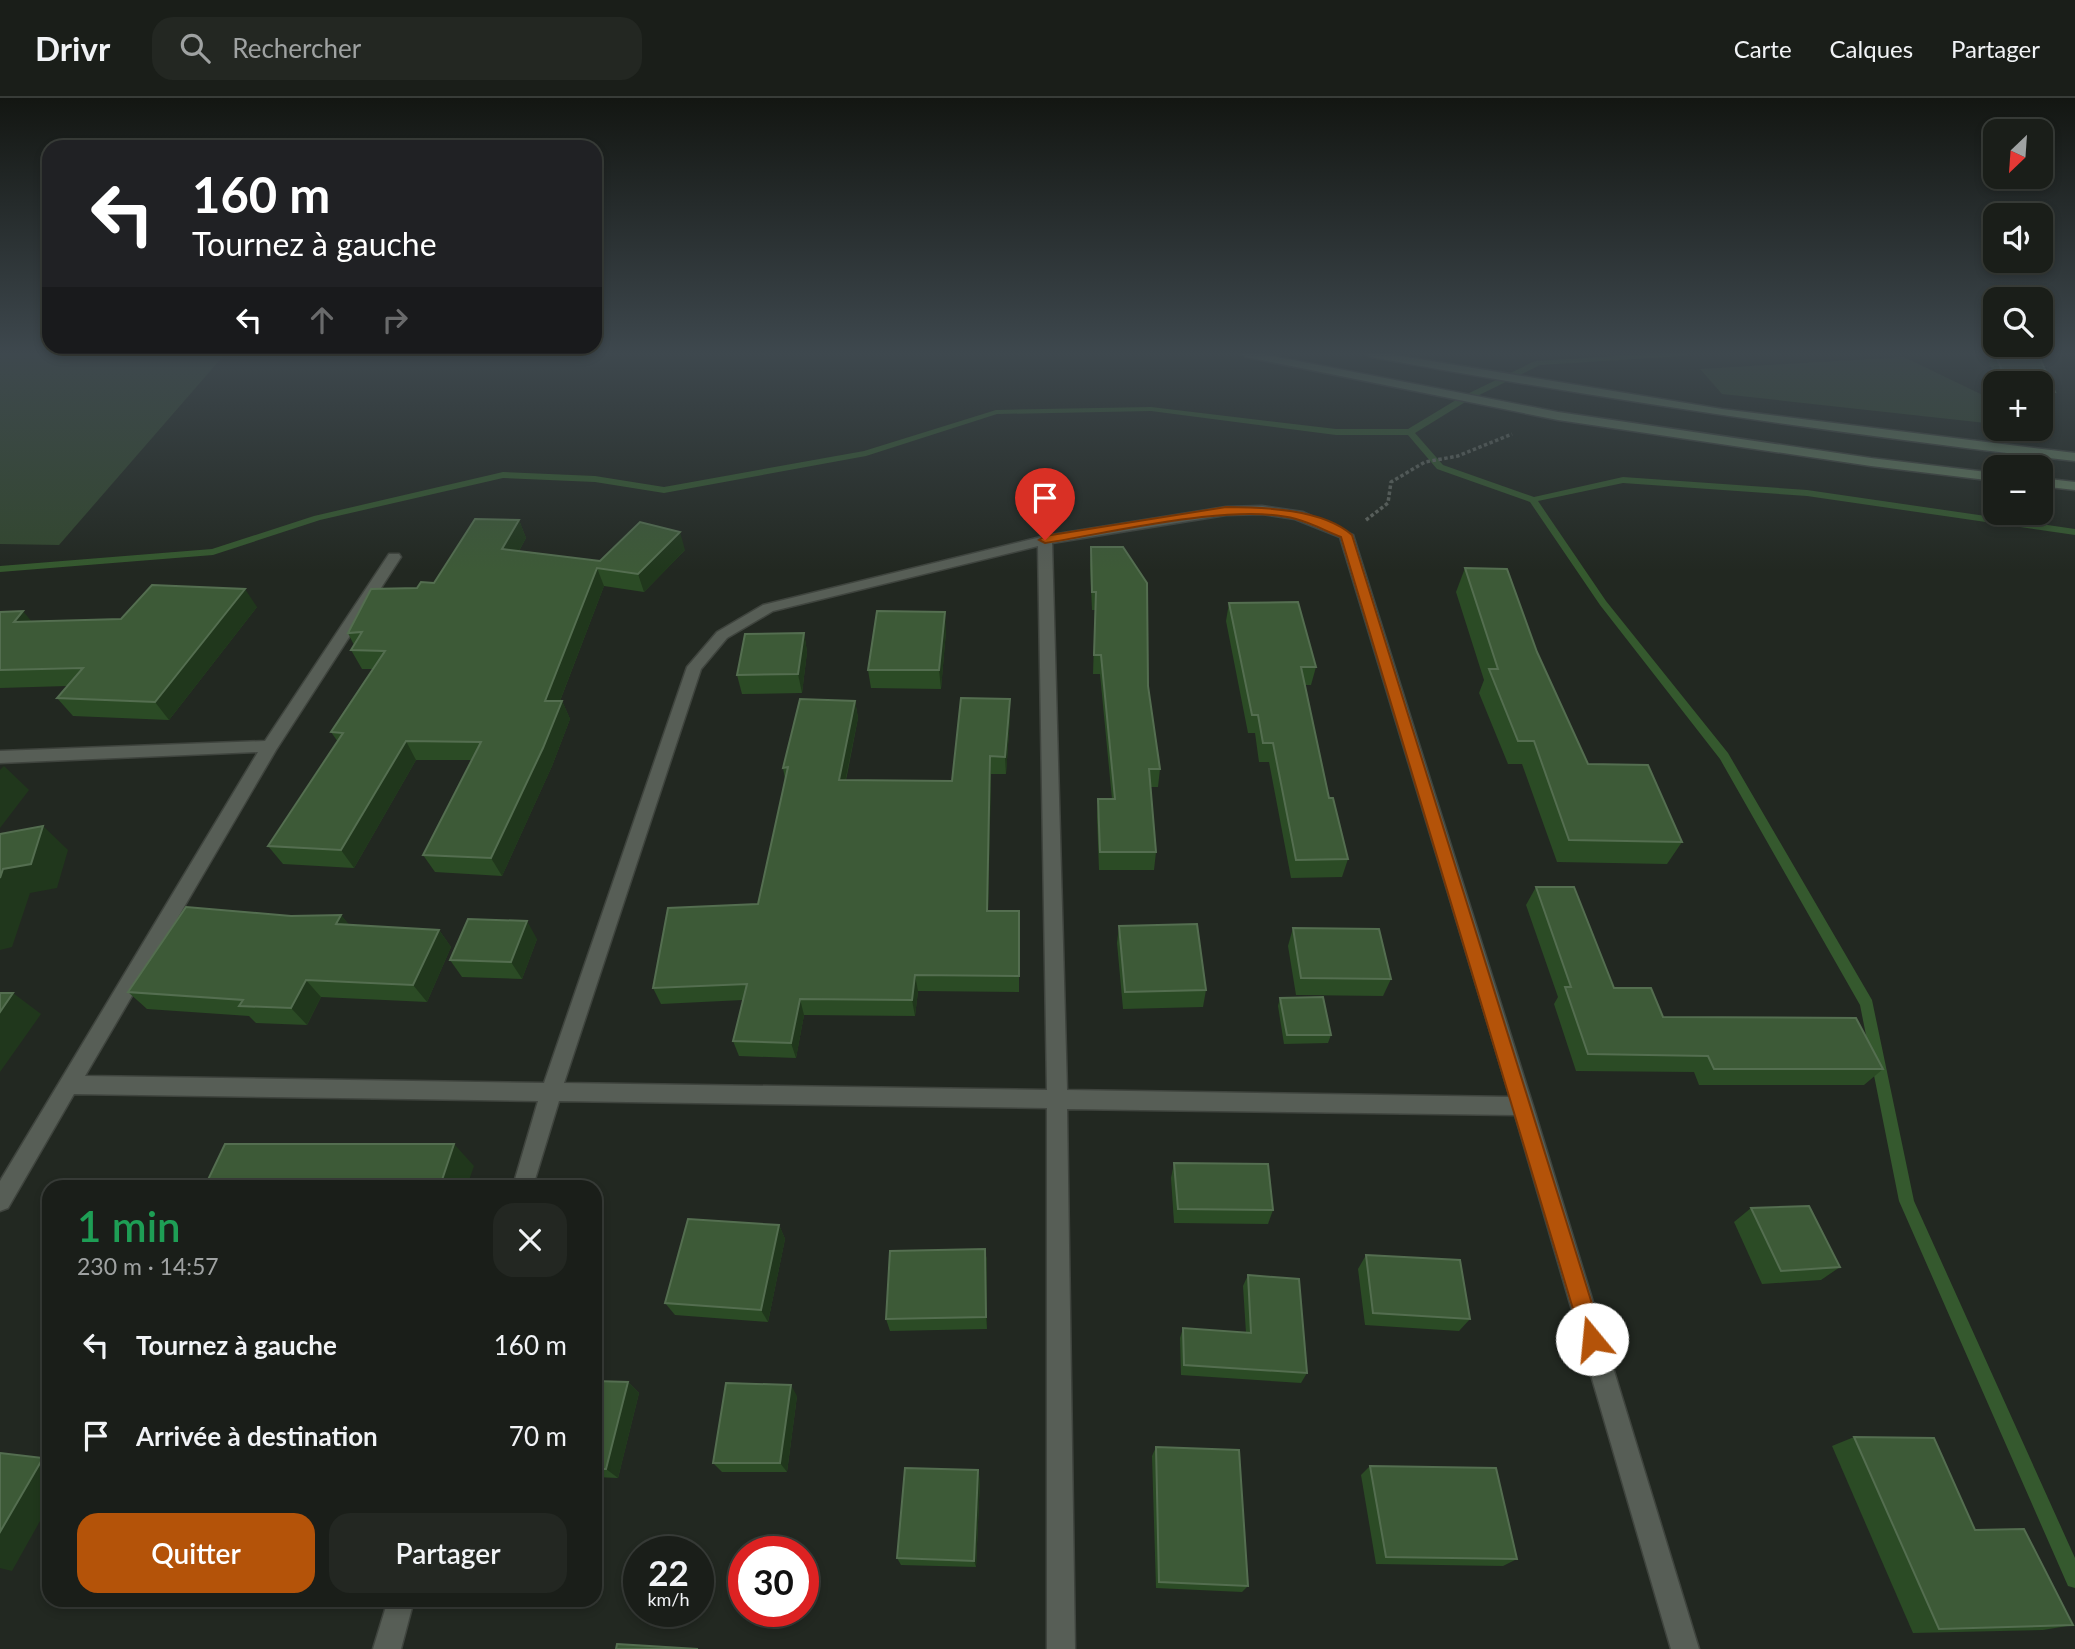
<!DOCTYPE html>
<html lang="fr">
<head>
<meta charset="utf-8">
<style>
  body { margin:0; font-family:Lato,sans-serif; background:#232722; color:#f1f3f6; height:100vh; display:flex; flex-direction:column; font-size:26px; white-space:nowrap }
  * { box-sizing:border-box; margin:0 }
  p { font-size:23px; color:#9fa2a2 }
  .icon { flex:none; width:38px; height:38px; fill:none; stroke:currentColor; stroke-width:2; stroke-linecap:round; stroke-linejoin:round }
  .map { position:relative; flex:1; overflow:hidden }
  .drawer { position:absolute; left:42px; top:1082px; width:560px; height:427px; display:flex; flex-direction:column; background:#1a1e19; border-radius:21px; box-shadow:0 4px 10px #0003,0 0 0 2px #383c38 }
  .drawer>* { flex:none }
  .guide { position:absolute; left:42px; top:42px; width:560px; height:214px; border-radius:21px; box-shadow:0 4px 10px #0003,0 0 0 2px #383c38; background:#202124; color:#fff; overflow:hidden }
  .needle { width:46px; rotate:205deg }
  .controls { position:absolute; left:1983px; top:21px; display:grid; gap:14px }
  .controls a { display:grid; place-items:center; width:70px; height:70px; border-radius:14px; background:#1a1e19; box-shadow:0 4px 10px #0003,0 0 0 2px #383c38; font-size:35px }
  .speed { position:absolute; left:623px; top:1438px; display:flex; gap:14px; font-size:35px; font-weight:700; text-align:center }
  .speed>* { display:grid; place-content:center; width:91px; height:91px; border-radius:50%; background:#1a1e19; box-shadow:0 4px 10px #0003,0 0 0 2px #383c38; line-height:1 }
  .speed small { font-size:18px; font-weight:400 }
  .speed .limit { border:10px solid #d22; background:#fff; color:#111 }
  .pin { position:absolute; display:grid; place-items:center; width:60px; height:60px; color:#fff; margin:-72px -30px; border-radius:50% 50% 50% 0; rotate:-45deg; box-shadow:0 0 7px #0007 }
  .pin .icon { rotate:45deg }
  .me { position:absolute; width:77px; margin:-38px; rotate:343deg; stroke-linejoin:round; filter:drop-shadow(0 0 5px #0008) }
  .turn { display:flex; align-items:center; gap:24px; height:147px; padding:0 35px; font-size:32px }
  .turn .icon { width:91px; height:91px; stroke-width:2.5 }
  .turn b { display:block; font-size:49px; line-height:60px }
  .lanes { display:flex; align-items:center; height:66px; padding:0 35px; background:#0003; justify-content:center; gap:35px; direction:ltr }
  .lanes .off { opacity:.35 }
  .round { display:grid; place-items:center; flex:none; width:74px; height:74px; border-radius:21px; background:#232722 }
  .headline { display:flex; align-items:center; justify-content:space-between; height:119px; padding:0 35px }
  h1 { font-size:42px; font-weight:600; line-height:52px; color:#1e9e55 }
  .primary-button { display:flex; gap:14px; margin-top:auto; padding:14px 35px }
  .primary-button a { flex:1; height:80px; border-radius:21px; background:#b45309; color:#fff; font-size:28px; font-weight:600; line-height:80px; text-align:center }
  .primary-button a+a { background:#232722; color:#f1f3f6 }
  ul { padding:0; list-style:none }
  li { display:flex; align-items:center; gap:21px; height:91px; padding:0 35px }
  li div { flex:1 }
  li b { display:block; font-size:26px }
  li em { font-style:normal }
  header { display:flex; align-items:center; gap:42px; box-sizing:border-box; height:98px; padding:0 35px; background:#1a1e19; border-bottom:2px solid #383c38 }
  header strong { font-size:33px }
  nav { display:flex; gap:38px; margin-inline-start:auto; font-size:24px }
  .search { width:490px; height:63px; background:#232722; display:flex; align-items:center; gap:18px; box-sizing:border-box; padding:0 24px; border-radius:21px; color:#9fa2a2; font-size:26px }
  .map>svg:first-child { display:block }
  .green { fill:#32472e }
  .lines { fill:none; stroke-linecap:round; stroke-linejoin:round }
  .stream { fill:#35592e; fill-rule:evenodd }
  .street-casing { stroke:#3f443e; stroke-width:3 }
  .secondary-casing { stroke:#3f443e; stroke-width:3 }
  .path { stroke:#60665f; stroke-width:3.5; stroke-dasharray:3.5 2.5; stroke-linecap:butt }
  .street { fill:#575e56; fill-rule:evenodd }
  .secondary { fill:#61785d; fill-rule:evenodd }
  .wall { fill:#2b4b25 }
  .shaded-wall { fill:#20371c }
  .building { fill:#3d5a37; stroke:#546e50; stroke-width:2 }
  .route { fill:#b45309; stroke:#753606; stroke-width:2 }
</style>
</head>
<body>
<header>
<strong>Drivr</strong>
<div class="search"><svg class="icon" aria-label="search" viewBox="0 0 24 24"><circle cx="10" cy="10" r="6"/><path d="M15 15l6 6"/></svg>Rechercher</div>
<nav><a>Carte</a><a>Calques</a><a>Partager</a></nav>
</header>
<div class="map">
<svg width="2075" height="1551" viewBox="0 0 2075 1551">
  <rect width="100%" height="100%" fill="#222821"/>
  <!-- green -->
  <g class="green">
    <polygon points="0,256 225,256 59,447 0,446"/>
    <polygon points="1904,259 1995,303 1995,326 1722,296 1700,271"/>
  </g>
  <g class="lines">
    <!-- stream -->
    <polygon class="stream" points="1648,256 1688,256 1684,258 1540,267 1467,303 1415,335 1443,367 1534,399 1623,379 1807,392 2075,431 2075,437 1807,398 1623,385 1538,403 1606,503 1728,655 1872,902 1914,1103 2075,1460 2075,1490 2068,1488 1899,1103 1860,907 1720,661 1600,507 1530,404 1437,371 1408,337 1336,337 1151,313 997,316 866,358 664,395 595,384 503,380 320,422 213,457 0,474 0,468 212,451 314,418 503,374 595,378 664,389 864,353 996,312 1151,309 1336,331 1408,331 1461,299 1535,263"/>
    <defs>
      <g id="street">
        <path d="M 1262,408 L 1303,414 L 1353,437 L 1533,1008 L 1699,1551 L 1671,1551 L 1515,1017 L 1067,1011 L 1075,1551 L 1047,1551 L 1047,1010 L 559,1003 L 533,1088 L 513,1088 L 538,1003 L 74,996 L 8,1110 L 0,1113 L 0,1083 L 258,654 L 0,665 L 0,653 L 265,643 L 389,456 L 399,456 L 401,459 L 276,652 L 85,978 L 544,985 L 687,569 L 717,534 L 763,507 L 1045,438 L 1226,409 ZM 1262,416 L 1295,421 L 1340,439 L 1510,999 L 1067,992 L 1052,445 L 1226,417 ZM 1038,448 L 1047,992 L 564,985 L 701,571 L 727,540 L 773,513 Z"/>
        <polygon points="388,1502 414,1502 401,1551 373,1551"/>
      </g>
      <g id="secondary">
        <polygon points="1241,256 1262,256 1558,314 1871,360 1995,375 1995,383 1871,368 1558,322 1246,259"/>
        <path d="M 1366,256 L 1389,256 L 1722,311 L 2075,355 L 2075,363 C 1839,336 1605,302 1371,259 Z"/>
        <polygon points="2040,380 2075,384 2075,392 2040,388"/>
      </g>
    </defs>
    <!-- street casing -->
    <use href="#street" class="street-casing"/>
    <!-- secondary casing -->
    <use href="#secondary" class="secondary-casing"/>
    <!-- path -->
    <polyline class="path" points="1366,422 1388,405 1391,384 1425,364 1458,358 1512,336"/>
    <!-- street -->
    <use href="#street" class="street"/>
    <!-- secondary -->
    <use href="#secondary" class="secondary"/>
  </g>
  <!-- wall -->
  <g class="wall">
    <polygon points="494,256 553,256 552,258 494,258"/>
    <polygon points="1986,256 2038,256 2055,294 2048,303 2040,301 2040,285 1997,285"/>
    <polygon points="519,422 526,440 519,453 600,463 685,452 644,494 604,488 560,603 562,603 570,621 552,668 502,778 435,774 423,757 472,662 416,662 354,770 283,766 268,748 338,644 331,634 373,571 362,571 351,552 354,547 348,535 417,490 434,485"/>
    <polygon points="1091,449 1148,588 1160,671 1158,689 1151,689 1156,754 1154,772 1099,772 1097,719 1098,701 1112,701 1100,576 1093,576 1095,512 1092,512 1090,467"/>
    <polygon points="1465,470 1537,554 1588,666 1682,744 1667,766 1557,764 1522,666 1508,666 1479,595 1484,582 1456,494"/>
    <polygon points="1229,505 1316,569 1311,587 1305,587 1329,700 1348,761 1342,779 1291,780 1269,664 1259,664 1255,635 1248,635 1226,523"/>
    <polygon points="257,509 169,622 73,618 57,600 67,588 0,590 0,514 31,523 121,521"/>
    <polygon points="946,533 941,591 871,590 868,572"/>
    <polygon points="804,535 807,554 802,595 742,596 737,577"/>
    <polygon points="1010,601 1010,619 1006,676 991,676 988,813 1019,813 1019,894 918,893 915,918 804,917 796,960 739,958 733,943 743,902 661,906 653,890 758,806 785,681 783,670 855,603 858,620 846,682 952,683"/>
    <polygon points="1536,789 1614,890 1663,919 1883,971 1864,987 1699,987 1694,974 1576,973 1554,906 1558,899 1526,807"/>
    <polygon points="341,817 349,827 439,832 451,849 427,904 321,899 307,927 256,925 249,918 147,911 128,894 291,818"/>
    <polygon points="1119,828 1206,892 1203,909 1123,911 1117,845"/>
    <polygon points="1293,830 1391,881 1383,898 1296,897 1288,848"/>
    <polygon points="537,841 522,881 462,879 450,862"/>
    <polygon points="1280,900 1331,937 1328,945 1284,946 1278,908"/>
    <polygon points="1174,1065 1273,1112 1268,1126 1174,1125 1171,1080"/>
    <polygon points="1751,1110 1840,1169 1821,1182 1762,1186 1734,1124"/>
    <polygon points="779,1127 785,1141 768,1224 675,1217 665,1205"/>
    <polygon points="985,1151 987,1164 987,1231 890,1233 886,1221"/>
    <polygon points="1366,1157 1470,1221 1459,1233 1365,1227 1358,1171"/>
    <polygon points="1248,1177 1307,1275 1301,1285 1181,1277 1180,1240 1183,1230 1246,1235 1243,1188"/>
    <polygon points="595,1283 628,1284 639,1295 618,1380 595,1379"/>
    <polygon points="797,1298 787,1374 722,1374 713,1365"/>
    <polygon points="1854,1339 1975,1432 2073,1527 2043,1532 1913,1535 1832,1348"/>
    <polygon points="1156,1349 1248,1488 1242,1494 1156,1490 1152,1358"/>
    <polygon points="1370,1368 1517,1461 1503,1468 1376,1466 1361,1377"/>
    <polygon points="980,1381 976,1469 901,1467 897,1460"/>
  </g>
  <!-- shaded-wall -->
  <g class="shaded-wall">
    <polygon points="519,422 526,440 510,469 502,451"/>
    <polygon points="680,434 685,452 644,494 638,476"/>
    <polygon points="597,470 604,488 553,621 545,603"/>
    <polygon points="245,491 257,509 169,622 155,604"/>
    <polygon points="23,513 38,531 14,524"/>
    <polygon points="945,514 946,533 941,591 939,572"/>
    <polygon points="804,535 807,554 802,595 798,576"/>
    <polygon points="1010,601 1010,619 1006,676 1005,659"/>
    <polygon points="562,603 570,621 552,668 502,778 491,760"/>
    <polygon points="855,603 858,620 842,699 839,682"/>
    <polygon points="406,643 416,662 354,770 341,752"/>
    <polygon points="990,658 991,676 988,830 987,813"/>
    <polygon points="4,668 29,692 0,730 0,672"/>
    <polygon points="43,728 68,752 57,790 30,795 12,849 0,852 0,780 3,771"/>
    <polygon points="341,817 355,834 336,826"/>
    <polygon points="527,823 537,841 522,881 511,864"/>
    <polygon points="439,832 451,849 427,904 413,887"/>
    <polygon points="915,877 918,893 915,918 912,902"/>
    <polygon points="306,882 321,899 307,927 291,910"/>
    <polygon points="13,895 41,916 0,974 0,914"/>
    <polygon points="800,901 804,917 796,960 791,945"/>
    <polygon points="454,1046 474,1068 467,1088 440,1088"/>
    <polygon points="779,1127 785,1141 768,1224 761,1212"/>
    <polygon points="985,1151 987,1164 987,1231 986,1219"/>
    <polygon points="628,1284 639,1295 618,1380 606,1371"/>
    <polygon points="791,1287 797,1298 787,1374 780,1365"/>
    <polygon points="43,1360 49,1362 49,1407 12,1473 0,1470 0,1434"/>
    <polygon points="978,1372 980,1381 976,1469 974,1463"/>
  </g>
  <!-- building -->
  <g class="building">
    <polygon points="1995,256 2038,256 2055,294 2040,291 2040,285 2007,285"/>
    <polygon points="475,421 519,422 502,451 600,463 640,424 680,434 638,476 597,470 545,603 562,603 543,650 491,760 423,757 481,644 406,643 341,752 268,748 343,635 331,634 385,553 351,552 362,534 348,535 371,491 417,490 421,484 434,485"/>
    <polygon points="1091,449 1123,449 1147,485 1148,588 1160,671 1149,671 1156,754 1100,754 1098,701 1115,701 1101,557 1094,557 1096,494 1092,494"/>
    <polygon points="1465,470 1507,471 1537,554 1588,666 1648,667 1682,744 1569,742 1534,643 1518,643 1489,571 1498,571"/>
    <polygon points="152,487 245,491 155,604 57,600 83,570 0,572 0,514 23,513 14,524 121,521"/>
    <polygon points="1298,504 1316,569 1301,569 1329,700 1333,700 1348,761 1296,762 1273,645 1263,645 1258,617 1252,617 1229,505"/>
    <polygon points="877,513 945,514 939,572 868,572"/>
    <polygon points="804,535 798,576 737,577 745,536"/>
    <polygon points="961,600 1010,601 1005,659 990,658 987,813 1019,813 1019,878 915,877 912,902 800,901 791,945 733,943 747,886 653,890 668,810 758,806 788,669 783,670 800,601 855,603 839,682 952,683"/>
    <polygon points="43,728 31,766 3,771 0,780 0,736"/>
    <polygon points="1536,789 1574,789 1614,890 1651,890 1663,919 1856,920 1883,971 1714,971 1708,958 1588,956 1565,889 1571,889"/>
    <polygon points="186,809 291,818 341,817 336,826 439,832 413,887 306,882 291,910 239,908 243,902 128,894"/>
    <polygon points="468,821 527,823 511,864 450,862"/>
    <polygon points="1197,826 1206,892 1125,894 1119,828"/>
    <polygon points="1293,830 1379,831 1391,881 1301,880"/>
    <polygon points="0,895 13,895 0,914"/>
    <polygon points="1323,899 1331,937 1287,937 1280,900"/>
    <polygon points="225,1046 454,1046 440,1088 205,1088"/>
    <polygon points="1174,1065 1268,1066 1273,1112 1178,1111"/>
    <polygon points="1809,1108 1840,1169 1781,1173 1751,1110"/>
    <polygon points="688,1121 779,1127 761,1212 665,1205"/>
    <polygon points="985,1151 986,1219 886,1221 890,1153"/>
    <polygon points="1366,1157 1460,1162 1470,1221 1373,1215"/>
    <polygon points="1248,1177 1299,1181 1307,1275 1184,1267 1183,1230 1251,1235"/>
    <polygon points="595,1283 628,1284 606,1371 595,1371"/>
    <polygon points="726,1285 791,1287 780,1365 713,1365"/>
    <polygon points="1854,1339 1934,1340 1975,1432 2024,1431 2073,1527 1939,1531"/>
    <polygon points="1156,1349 1239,1352 1248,1488 1159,1484"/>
    <polygon points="0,1355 43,1360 0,1434"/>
    <polygon points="1370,1368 1496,1370 1517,1461 1386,1459"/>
    <polygon points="905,1370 978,1372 974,1463 897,1460"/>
    <polygon points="617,1546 698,1551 616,1551"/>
  </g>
  <!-- sky -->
  <linearGradient id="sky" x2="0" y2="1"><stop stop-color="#131612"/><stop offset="0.54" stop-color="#3e484e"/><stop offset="1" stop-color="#3e484e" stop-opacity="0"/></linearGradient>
  <rect width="2075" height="473" fill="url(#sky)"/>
  <!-- route -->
  <path class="route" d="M 1226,409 C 1263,409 1323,411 1352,437 L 1603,1241 L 1600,1248 L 1592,1251 L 1585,1248 L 1582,1241 L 1341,439 C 1326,433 1311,425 1296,421 C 1235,404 1110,435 1045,445 L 1039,442 L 1045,438 Z"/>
</svg>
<div class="controls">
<a><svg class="needle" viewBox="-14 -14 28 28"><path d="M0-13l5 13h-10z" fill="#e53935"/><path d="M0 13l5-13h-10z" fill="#9fa2a2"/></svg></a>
<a><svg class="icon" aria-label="sound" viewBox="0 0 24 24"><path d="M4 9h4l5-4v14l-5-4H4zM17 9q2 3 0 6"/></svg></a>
<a><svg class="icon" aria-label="search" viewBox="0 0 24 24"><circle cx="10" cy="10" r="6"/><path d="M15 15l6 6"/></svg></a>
<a>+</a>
<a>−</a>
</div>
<div class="speed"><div>22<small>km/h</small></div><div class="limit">30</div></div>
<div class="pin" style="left:1045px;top:442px;background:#d93025"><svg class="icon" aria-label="arrive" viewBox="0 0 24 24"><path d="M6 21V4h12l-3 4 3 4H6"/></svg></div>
<svg class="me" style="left:1592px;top:1241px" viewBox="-20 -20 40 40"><circle r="19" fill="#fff"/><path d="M0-13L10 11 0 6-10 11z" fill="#b45309"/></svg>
<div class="guide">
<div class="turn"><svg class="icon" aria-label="left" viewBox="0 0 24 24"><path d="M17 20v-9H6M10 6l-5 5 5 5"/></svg><div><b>160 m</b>Tournez à gauche</div></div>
<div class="lanes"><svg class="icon" aria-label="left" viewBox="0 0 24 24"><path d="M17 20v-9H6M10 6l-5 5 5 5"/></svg><svg class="icon off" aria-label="ahead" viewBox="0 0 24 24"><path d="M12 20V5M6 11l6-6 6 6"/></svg><svg class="icon off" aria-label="right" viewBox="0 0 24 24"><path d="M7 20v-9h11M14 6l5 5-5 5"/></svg></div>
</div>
<section class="drawer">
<div class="headline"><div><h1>1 min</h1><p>230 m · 14:57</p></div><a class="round"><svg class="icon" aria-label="close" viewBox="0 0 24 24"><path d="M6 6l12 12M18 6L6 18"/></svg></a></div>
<ul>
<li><svg class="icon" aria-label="left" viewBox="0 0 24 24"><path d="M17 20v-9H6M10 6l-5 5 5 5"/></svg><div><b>Tournez à gauche</b></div><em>160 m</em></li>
<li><svg class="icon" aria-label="arrive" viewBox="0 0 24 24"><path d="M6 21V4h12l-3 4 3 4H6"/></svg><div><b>Arrivée à destination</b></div><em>70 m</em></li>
</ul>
<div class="primary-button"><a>Quitter</a><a>Partager</a></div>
</section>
</div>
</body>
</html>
